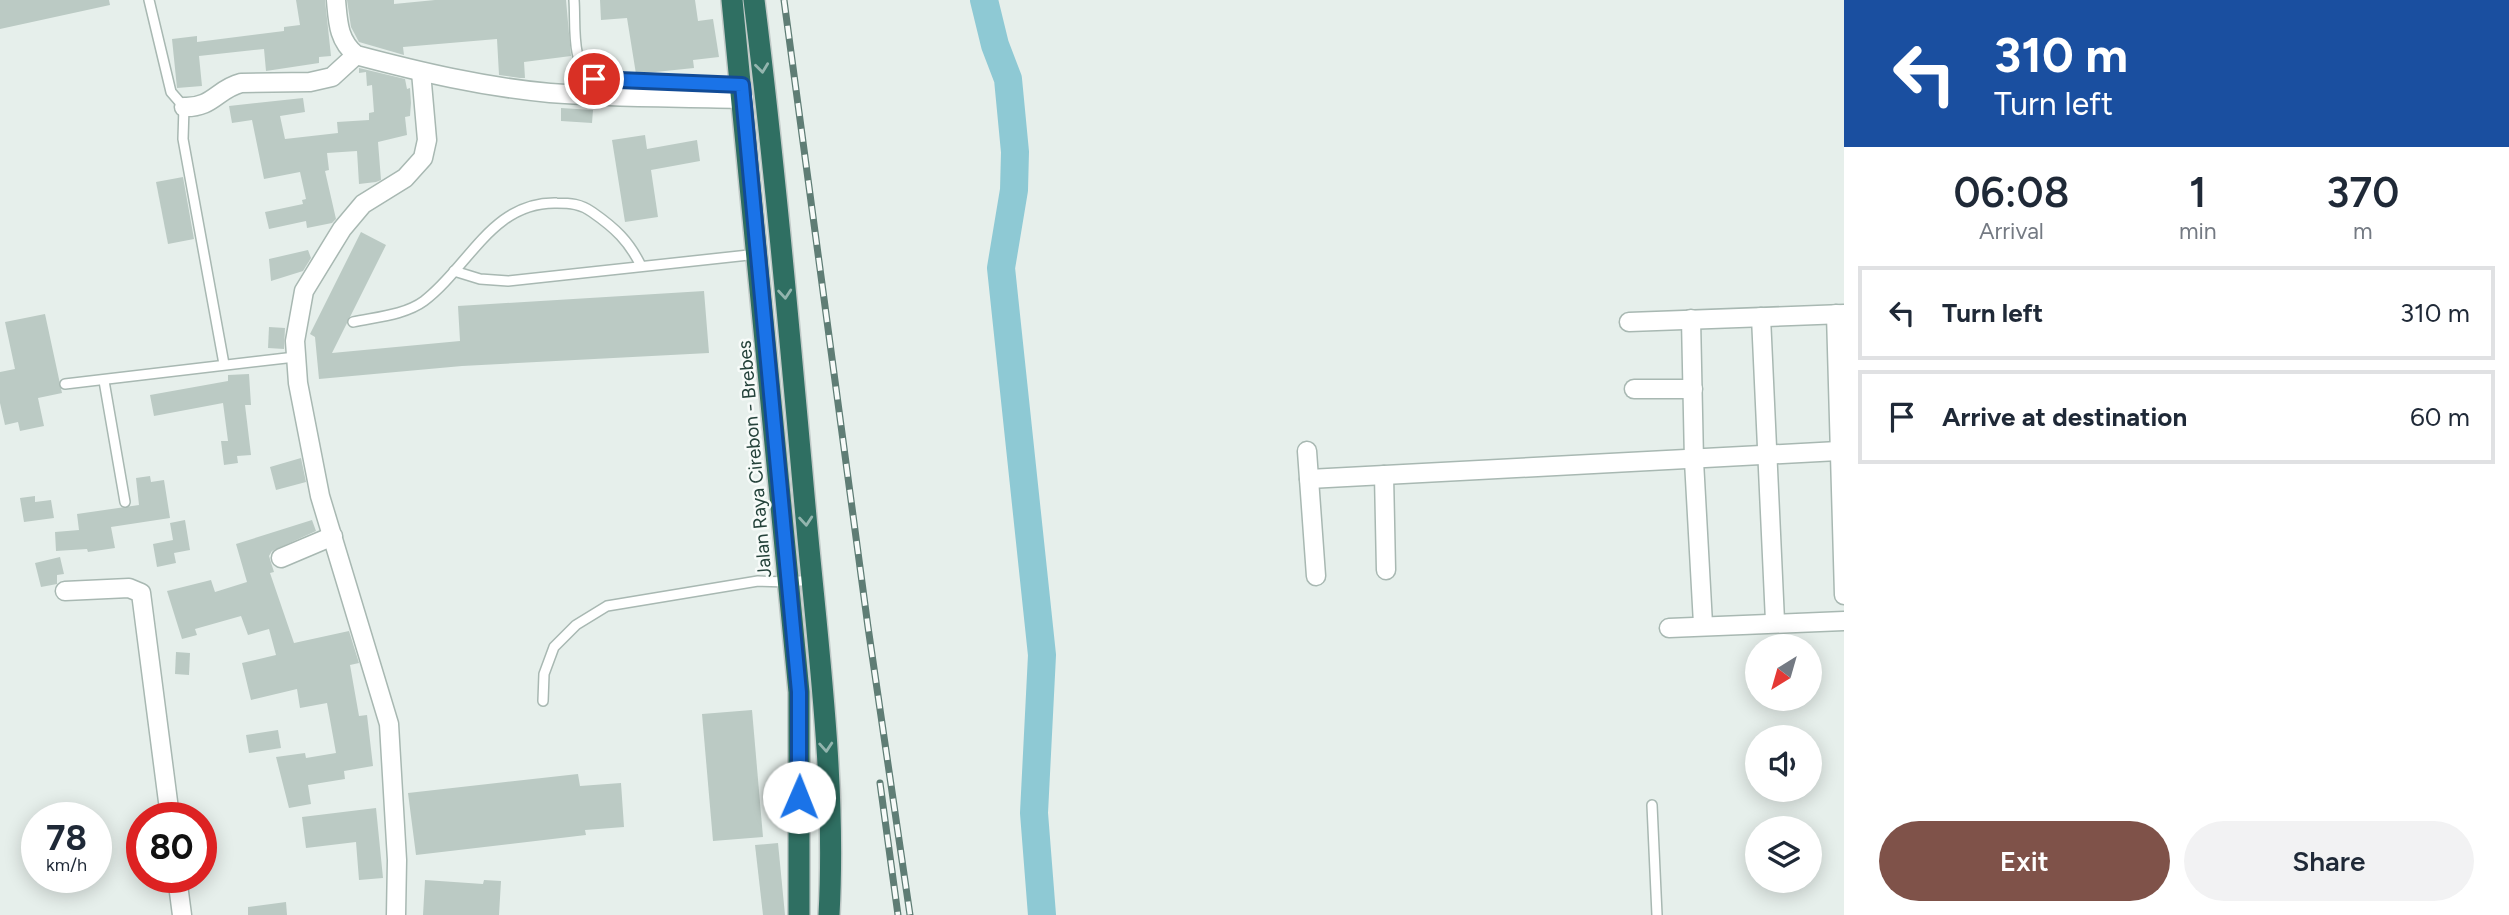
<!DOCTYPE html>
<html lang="en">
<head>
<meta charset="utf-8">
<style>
  body { margin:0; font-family:Figtree,sans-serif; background:#f2f2f3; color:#1f2937; height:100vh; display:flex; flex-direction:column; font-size:26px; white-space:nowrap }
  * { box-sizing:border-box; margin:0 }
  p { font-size:23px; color:#747a83 }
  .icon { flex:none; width:38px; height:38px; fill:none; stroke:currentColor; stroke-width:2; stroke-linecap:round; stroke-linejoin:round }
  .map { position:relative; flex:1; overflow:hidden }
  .panel { display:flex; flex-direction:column; background:#fff; width:665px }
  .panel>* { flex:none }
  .banner { background:#1a4fa0; color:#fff; overflow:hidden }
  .needle { width:46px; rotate:217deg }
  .buttons { position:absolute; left:1745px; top:634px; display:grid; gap:14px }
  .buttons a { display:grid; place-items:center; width:77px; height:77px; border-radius:50%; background:#fff; box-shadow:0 4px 18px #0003; font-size:35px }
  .speed { position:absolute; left:21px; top:802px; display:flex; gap:14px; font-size:35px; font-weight:700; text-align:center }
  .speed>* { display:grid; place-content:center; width:91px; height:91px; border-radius:50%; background:#fff; box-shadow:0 4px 18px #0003; line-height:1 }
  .speed small { font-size:18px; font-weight:400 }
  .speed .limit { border:10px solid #d22; background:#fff; color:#111 }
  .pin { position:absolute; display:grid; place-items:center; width:60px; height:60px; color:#fff; margin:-30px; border:4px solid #fff; border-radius:50%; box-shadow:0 2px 7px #0007 }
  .me { position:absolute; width:77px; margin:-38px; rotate:1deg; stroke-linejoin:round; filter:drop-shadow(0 0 5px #0008) }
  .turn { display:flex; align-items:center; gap:24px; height:147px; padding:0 35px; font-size:32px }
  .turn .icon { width:91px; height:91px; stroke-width:2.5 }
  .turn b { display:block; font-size:49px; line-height:60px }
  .eta { display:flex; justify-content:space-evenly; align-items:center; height:119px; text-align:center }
  .eta b { font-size:42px; font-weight:600; line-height:49px }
  .action { display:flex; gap:14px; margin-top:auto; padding:14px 35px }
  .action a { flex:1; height:80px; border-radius:42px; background:#7f5249; color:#fff; font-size:28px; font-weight:600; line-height:80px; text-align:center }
  .action a+a { background:#f2f2f3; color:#1f2937 }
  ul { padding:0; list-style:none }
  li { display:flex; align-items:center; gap:21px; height:94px; margin:0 14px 10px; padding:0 21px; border:4px solid #e0e1e3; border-radius:0px }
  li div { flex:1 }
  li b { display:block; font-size:26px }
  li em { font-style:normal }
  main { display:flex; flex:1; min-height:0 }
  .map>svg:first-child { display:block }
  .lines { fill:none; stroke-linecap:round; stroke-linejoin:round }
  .river { stroke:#8ec9d4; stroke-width:28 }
  .building { fill:#bbcac4 }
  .lane-casing { stroke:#a8b8b2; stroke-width:12 }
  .street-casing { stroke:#a8b8b2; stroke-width:21 }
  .highway-casing { stroke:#c2cac8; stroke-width:24 }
  .lane { stroke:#fff; stroke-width:9 }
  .street { stroke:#fff; stroke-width:18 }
  .highway { stroke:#2f6f62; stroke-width:21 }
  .rail-casing { stroke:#5f7d75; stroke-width:7 }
  .rail { stroke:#f7fbf9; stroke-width:4.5; stroke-dasharray:13; stroke-linecap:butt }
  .oneway { stroke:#93b5ae }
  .route-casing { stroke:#114b97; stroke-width:18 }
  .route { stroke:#1a73e8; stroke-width:12 }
  .labels { text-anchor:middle; stroke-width:5; stroke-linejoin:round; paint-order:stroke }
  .street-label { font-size:19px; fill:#24423a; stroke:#f7fbf9 }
</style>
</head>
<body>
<main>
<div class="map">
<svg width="1844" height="915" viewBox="0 0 1844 915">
  <rect width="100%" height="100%" fill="#e6efeb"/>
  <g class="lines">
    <!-- river -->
    <polyline class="river" points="984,0 995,45 1008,79 1015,152 1014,190 1001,268 1042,655 1034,813 1042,915"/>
  </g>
  <!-- building -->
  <g class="building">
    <polygon points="0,0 109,0 110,5 0,29"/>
    <polygon points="296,0 325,0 331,56 319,57 319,63 266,71 264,49 199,56 202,86 177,88 172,39 197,36 197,42 284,31 284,27 300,25"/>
    <polygon points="347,0 394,0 394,4 435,0 566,0 571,56 524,62 525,78 520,78 499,75 497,39 403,47 404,55 359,42 351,27"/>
    <polygon points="600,0 695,0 698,21 713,19 719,57 693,60 694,68 636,74 627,18 601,20"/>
    <polygon points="359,68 405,79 407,89 410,88 411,103 410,116 405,117 407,135 378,142 381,180 376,182 359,184 357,151 327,153 329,170 325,171 336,219 332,223 307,228 306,221 269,229 265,212 303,204 302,200 306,199 300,172 264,179 252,120 232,123 229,106 303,98 305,112 280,116 285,139 338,133 337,122 369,120 369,113 374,112 372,85 367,86 366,72 359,73"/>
    <polygon points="561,108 593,110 592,123 561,121"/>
    <polygon points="645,135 647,149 697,140 700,161 651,170 658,217 625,222 612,140"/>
    <polygon points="183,177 194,239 168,244 156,182"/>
    <polygon points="361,232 386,245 332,353 460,341 458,306 704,291 709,353 462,366 319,379 315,337 310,334"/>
    <polygon points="308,250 311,258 303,271 271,281 269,259"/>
    <polygon points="45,314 62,393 38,398 44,426 20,431 18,422 5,425 0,403 0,372 15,369 5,322"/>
    <polygon points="269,327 285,328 284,349 268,348"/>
    <polygon points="249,374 251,405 245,405 251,455 237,456 238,463 224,465 221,441 228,441 223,403 154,416 150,395 228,381 228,375"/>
    <polygon points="301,458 306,482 276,490 270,467"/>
    <polygon points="150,476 151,482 164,480 170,518 111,527 115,548 88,552 87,549 56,551 55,532 79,530 77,514 139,505 136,478"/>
    <polygon points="35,496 35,502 51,500 54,518 24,522 20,498"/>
    <polygon points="185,520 190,550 174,553 176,563 157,567 153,544 173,540 170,523"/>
    <polygon points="312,520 316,531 272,551 269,556 274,572 270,573 294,643 349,631 359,663 350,665 359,716 367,715 373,766 344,771 345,779 308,785 311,804 289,808 276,757 305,753 306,758 336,753 327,703 300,708 297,689 251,700 242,663 276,655 269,629 248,635 241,616 195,629 197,635 182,639 167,591 211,580 215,592 247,582 236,544"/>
    <polygon points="60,557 64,574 57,575 57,584 41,587 35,563"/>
    <polygon points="176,652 190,653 189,675 175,674"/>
    <polygon points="752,710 763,837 713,841 702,714"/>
    <polygon points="278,730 281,748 249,753 246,735"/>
    <polygon points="578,774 580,786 621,783 624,827 585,830 586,835 416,855 408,793"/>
    <polygon points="376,808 383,878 359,880 356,842 306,848 302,817"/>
    <polygon points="778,843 785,915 763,915 755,845"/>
    <polygon points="425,880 483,884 484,880 501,881 499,915 423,915"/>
    <polygon points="286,902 287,915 248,915 248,907"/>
  </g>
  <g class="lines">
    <defs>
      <g id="lane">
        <polyline points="149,0 171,92 184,107 183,139 224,364"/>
        <path d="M 574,0 C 576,25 570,66 594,79 L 740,85"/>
        <polyline points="454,271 480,279 508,281 758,254"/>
        <path d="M 353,322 C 376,317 405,315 424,301 C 469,267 492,201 557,203 C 570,203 581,204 592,212 C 615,228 629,241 641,266"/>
        <polyline points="104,381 125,502"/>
        <polyline points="65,384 295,357"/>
        <polyline points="543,701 544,674 554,647 576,625 607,606 758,581 788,582 812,580"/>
        <polyline points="1652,805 1657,915"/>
      </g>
      <g id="street">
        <path d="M 336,0 C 338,22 338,40 356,55 C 420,72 484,87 550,93 C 614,98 680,97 744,99"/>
        <path d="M 184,107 C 213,108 217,89 241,83 L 310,82 L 332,77 L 356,55"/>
        <polyline points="1836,314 1844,595"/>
        <polyline points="1761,317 1775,621"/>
        <polyline points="1691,319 1694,461 1703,624"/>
        <polyline points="1629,322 1844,314"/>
        <polyline points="1634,389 1693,389"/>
        <polyline points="1307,451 1316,576"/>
        <polyline points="1384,475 1386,570"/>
        <polyline points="1309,479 1838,451"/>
        <polyline points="281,558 333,536"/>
        <polyline points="65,591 129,588 141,593 170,817"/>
        <polyline points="1669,628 1844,621"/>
        <polyline points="177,877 182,915"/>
        <polyline points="396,915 397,860 389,724 320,496 298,383 295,341 304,291 342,229 363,204 405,178 423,158 427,140 421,72"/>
      </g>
      <g id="highway">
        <polyline points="732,0 799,692 799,915"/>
        <path d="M 754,0 C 776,176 791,352 807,528 C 819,656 836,786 829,915"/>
      </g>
    </defs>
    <!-- lane casing -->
    <use href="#lane" class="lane-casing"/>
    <!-- street casing -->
    <use href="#street" class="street-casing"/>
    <!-- highway casing -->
    <use href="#highway" class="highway-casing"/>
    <!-- lane -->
    <use href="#lane" class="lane"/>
    <!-- street -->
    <use href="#street" class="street"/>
    <!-- highway -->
    <use href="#highway" class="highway"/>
    <defs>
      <g id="rail">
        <polyline points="784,0 868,627 910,915"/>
        <polyline points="880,783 898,915"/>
      </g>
    </defs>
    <!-- rail casing -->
    <use href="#rail" class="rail-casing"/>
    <!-- rail -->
    <use href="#rail" class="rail"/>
  </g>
  <!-- one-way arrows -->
  <defs><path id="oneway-chevron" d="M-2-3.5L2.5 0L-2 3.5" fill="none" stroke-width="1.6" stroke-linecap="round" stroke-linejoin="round" transform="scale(1.75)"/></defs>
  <g class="oneway">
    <use href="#oneway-chevron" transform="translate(762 68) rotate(83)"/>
    <use href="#oneway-chevron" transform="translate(785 294) rotate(85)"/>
    <use href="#oneway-chevron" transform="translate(806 521) rotate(85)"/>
    <use href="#oneway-chevron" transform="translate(826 747) rotate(86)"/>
  </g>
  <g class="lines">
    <defs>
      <polyline id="route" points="594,79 742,85 799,692 799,797"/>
    </defs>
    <!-- route casing -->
    <use href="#route" class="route-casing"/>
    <!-- route -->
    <use href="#route" class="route"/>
  </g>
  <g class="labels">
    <!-- street labels -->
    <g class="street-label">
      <text transform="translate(754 459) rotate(-95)" y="7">Jalan Raya Cirebon - Brebes</text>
    </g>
  </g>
</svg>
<div class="buttons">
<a><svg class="needle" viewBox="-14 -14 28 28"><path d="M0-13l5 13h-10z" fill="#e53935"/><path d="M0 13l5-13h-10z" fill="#747a83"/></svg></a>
<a><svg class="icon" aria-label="sound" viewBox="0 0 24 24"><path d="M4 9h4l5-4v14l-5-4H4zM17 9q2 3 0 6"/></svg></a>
<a><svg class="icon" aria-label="layers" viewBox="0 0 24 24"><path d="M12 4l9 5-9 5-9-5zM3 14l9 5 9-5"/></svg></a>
</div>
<div class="speed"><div>78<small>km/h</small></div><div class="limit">80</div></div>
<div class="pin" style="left:594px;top:79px;background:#d93025"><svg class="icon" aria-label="arrive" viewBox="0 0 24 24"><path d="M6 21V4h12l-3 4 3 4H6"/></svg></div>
<svg class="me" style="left:799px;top:797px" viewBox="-20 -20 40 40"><circle r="19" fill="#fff"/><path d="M0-13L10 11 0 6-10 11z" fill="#1a73e8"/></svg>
</div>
<section class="panel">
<div class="banner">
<div class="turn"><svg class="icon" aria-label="left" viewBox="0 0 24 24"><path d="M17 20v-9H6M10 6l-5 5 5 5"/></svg><div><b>310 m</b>Turn left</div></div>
</div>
<div class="eta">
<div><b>06:08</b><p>Arrival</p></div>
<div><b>1</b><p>min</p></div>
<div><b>370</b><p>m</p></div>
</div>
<ul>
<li><svg class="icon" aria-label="left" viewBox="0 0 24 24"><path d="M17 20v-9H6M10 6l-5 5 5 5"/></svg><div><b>Turn left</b></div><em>310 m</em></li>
<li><svg class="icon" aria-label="arrive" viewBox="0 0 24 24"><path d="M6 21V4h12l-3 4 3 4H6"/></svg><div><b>Arrive at destination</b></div><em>60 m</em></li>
</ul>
<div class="action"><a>Exit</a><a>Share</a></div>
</section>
</main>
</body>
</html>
